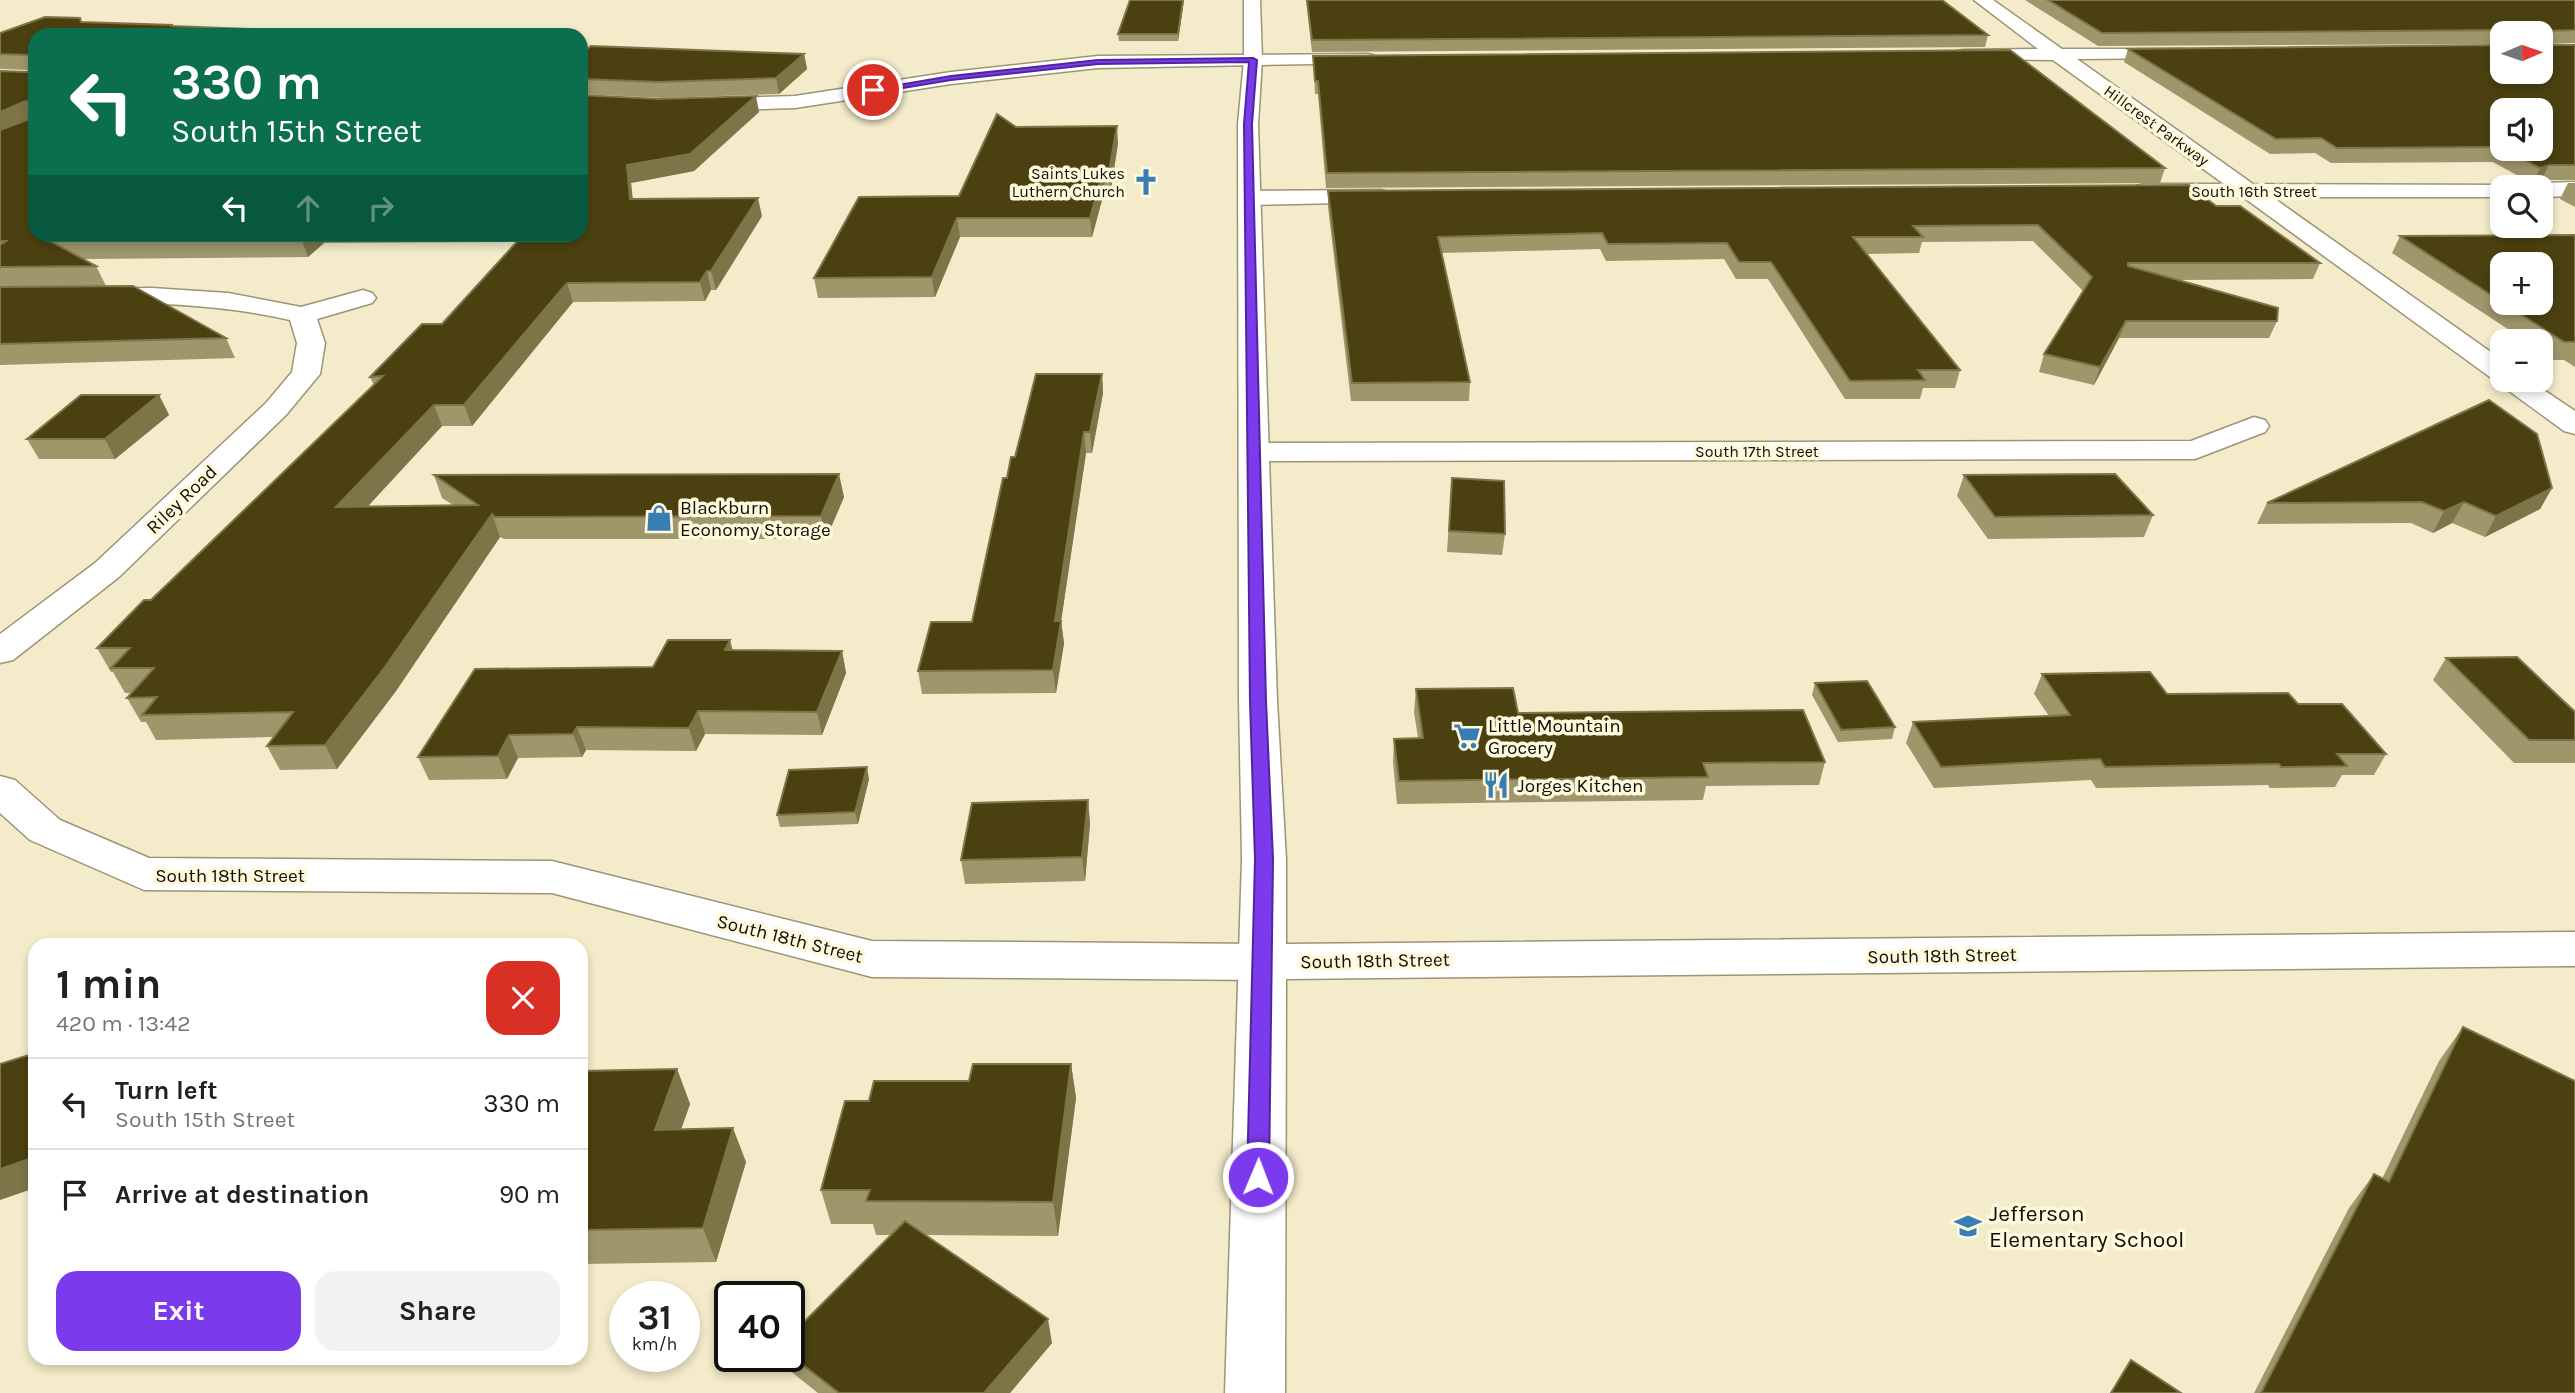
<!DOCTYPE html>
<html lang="en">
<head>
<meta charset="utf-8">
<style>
  body { margin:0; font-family:Karla,sans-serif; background:#f2f2f2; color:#202124; height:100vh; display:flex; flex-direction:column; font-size:26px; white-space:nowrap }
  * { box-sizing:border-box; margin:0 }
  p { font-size:23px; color:#757577 }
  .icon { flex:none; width:38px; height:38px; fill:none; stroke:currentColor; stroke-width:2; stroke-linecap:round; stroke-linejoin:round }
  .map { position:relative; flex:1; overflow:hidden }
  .side { position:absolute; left:28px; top:938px; width:560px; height:427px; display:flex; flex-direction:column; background:#fff; border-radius:21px; box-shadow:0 4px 10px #0003 }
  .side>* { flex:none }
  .guide { position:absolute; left:28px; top:28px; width:560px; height:214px; border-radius:21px; box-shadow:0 4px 10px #0003; background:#0b6e4f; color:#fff; overflow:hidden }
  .needle { width:46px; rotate:88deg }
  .fabs { position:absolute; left:2490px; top:21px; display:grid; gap:14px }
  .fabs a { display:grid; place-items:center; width:63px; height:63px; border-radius:14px; background:#fff; box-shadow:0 4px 10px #0003; font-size:35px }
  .speed { position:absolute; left:609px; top:1281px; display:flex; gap:14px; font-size:35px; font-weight:700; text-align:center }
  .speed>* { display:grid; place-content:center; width:91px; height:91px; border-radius:50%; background:#fff; box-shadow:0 4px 10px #0003; line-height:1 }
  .speed small { font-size:18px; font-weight:400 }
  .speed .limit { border:4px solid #111; border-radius:10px; background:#fff; color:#111 }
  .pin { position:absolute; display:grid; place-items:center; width:60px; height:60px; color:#fff; margin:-30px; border:4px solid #fff; border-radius:50%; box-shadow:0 2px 7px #0007 }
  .me { position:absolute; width:77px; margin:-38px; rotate:1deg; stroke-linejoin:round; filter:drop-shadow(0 0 5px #0008) }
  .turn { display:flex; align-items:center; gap:24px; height:147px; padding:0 28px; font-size:32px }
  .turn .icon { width:91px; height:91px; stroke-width:2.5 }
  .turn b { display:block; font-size:49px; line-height:60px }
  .lanes { display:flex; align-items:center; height:66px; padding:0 28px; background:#0003; justify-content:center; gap:35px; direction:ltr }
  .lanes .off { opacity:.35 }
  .round { display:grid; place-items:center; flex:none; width:74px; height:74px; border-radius:21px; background:#f2f2f2 }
  .summary { display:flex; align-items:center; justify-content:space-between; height:119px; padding:0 28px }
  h1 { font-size:42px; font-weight:700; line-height:52px }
  .action { display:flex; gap:14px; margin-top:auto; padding:14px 28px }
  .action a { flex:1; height:80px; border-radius:21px; background:#7c3aed; color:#fff; font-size:28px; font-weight:700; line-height:80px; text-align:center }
  .action a+a { background:#f2f2f2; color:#202124 }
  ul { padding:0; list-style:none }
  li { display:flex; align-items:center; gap:21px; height:91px; padding:0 28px; border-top:2px solid #e0e0e0 }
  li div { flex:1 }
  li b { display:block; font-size:26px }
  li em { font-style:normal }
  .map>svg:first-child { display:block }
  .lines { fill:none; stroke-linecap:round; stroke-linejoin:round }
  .street-casing { stroke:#9c9575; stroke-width:3 }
  .secondary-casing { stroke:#9c9575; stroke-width:3 }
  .street { fill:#fff; fill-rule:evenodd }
  .secondary { fill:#fff; fill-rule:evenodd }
  .wall { fill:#9f966c; fill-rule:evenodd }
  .shaded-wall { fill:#7d7448 }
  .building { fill:#4b4110; stroke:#7d7448; stroke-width:2 }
  .route { fill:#7c3aed; stroke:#51269a; stroke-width:2 }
  .labels { text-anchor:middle; stroke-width:7; stroke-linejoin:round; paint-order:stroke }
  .far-street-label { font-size:16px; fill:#110e04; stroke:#fef9dd }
  .far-poi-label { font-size:16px; fill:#110e04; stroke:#fef9dd; text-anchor:end }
  .street-label { font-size:19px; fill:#110e04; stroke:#fef9dd }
  .poi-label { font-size:19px; fill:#110e04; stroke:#fef9dd; text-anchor:start }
  .near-poi-label { font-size:23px; fill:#110e04; stroke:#fef9dd; text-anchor:start }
</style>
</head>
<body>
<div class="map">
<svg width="2575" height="1393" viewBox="0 0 2575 1393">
  <rect width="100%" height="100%" fill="#f3ebc9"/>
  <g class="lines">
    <defs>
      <g id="street">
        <polygon points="1974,0 1993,0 2062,49 2185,49 2188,53 2185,57 2179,58 2077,59 2253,184 2510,185 2511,187 2502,187 2502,197 2272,197 2502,360 2502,380 2529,380 2575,411 2575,434 2564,431 2243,197 2136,196 2133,191 2136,186 2144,184 2224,184 2053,60 1957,59 1954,55 1957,51 1963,50 2038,49"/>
        <polygon points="1367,54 1373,55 1376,59 1373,63 1098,68 951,84 795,108 705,111 698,109 695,105 698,101 705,99 795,96 951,72 1098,56"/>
        <polygon points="2575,182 2575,196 2541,197 2541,187 2532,187 2541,183"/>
        <polygon points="1381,190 1389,192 1392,197 1389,202 1250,205 1242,203 1239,198 1242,193 1250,191"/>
        <path d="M 152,288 L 228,293 L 301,307 L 363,290 L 372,293 L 376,298 L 372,303 L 317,319 L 325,343 L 320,374 L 286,415 L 119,577 L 13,660 L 0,663 L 0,634 L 95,563 L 266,403 L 292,372 L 297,343 L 290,320 C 195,298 97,303 0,305 L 0,289 Z"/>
        <polygon points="2254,417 2265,420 2269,426 2265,432 2195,459 1254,461 1243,459 1239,452 1243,445 1254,443 2191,441"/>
        <polygon points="0,776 15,780 60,820 149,858 552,861 872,941 1262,944 1279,950 1285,962 1279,974 1262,980 872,977 552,893 144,890 30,840 0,813"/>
      </g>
      <polygon id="secondary" points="1244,0 1260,0 1262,60 1258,124 1277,701 1286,859 1286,944 2575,932 2575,966 1286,979 1285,1393 1225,1393 1242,859 1239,701 1238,124 1244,60"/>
    </defs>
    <!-- street casing -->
    <use href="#street" class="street-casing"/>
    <!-- secondary casing -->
    <use href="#secondary" class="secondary-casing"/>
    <!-- street -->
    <use href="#street" class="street"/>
    <!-- secondary -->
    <use href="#secondary" class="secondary"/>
  </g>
  <!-- wall -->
  <g class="wall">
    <polygon points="1184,0 1178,41 1119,41 1118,34"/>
    <polygon points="1306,0 1943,0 1988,35 1985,47 1312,52"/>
    <path d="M 2025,0 L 2575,0 L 2575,43 L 2546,44 L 2547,45 L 2575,45 L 2575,180 L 2541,180 L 2533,184 L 2493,162 L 2331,163 L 2315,153 L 2270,154 L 2124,62 L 2128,49 L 2502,72 L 2541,33 L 2502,33 L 2502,44 L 2098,46 ZM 2502,110 L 2541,149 L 2502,149 Z"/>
    <polygon points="82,22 173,25 174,26 35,234 581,234 581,95 759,112 694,171 631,183 633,199 762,216 716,290 711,290 705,301 573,302 472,426 442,426 367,507 453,505 442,498 434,475 844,497 826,539 504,539 500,537 396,691 337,769 280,770 267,746 274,737 156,740 146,722 141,722 127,698 132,693 125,693 113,672 111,672 97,648 151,600 374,385 370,377 442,324 517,242 324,243 308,257 83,259 96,266 106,286 0,286 0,71 27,72 29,70 0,69 0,33"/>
    <polygon points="581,54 804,54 807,69 779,94 663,98 581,94"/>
    <polygon points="1313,56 2165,168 2160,183 1326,188 1318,94 1315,94"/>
    <polygon points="1016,127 1118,143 1111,189 1105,189 1092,237 960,237 935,297 818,298 814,278 959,196"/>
    <polygon points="2568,183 2575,183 2575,207 2560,199"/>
    <polygon points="1328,191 2216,206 2320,263 2313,279 2177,280 2277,321 2269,338 2119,338 2094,385 2039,372 2044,354 2083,291 2033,241 1922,242 1919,253 1866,254 1960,370 1955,388 1923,388 1920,399 1845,399 1768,279 1736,279 1724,259 1606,261 1600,249 1442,253 1470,382 1469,401 1351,401 1328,207"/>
    <polygon points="2575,235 2575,367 2564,360 2554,360 2541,351 2541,341 2526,341 2392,253 2400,236"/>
    <polygon points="0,287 226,338 235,358 0,365"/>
    <polygon points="1102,374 1103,393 1092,453 1086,453 1061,621 1064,643 1056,693 922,694 918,671 972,622 1007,478 1015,457"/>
    <polygon points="159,395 169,415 115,459 39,459 27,439"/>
    <polygon points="1964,475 2153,515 2144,537 1988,539 1957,496"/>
    <polygon points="1452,478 1505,534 1502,555 1447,552"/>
    <polygon points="2552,488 2540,509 2485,537 2452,523 2433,533 2411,523 2257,524 2267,503"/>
    <polygon points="733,650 842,651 846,673 822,735 705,734 696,751 586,750 582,757 518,758 507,779 429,780 418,757 653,667"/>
    <polygon points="2446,658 2575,712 2575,763 2514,763 2433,680"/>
    <polygon points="2042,674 2167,694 2298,704 2386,754 2374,775 2342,775 2335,787 2270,788 2268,785 2096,788 2091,780 1934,788 1906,743 1913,722 2049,716 2034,694"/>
    <polygon points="1815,683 1895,727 1892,739 1838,742 1812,695"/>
    <polygon points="1416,689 1518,713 1825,762 1819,785 1706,786 1703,800 1397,804 1393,762 1394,739 1418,738 1414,712"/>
    <polygon points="869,779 858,824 780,827 777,815"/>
    <polygon points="1088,800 1090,824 1085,881 965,884 961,860"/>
    <polygon points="2463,1027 2575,1393 2254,1393 2349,1208 2374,1174 2382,1179 2439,1061"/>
    <polygon points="1071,1064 1076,1098 1058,1236 926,1235 1052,1343 1010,1393 818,1393 789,1370 784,1356 789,1356 789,1337 891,1235 876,1235 873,1224 831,1224 821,1190 869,1101 969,1081"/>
    <polygon points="677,1069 690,1104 681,1129 746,1162 716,1262 581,1264 581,1071"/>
  </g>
  <!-- shaded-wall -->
  <g class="shaded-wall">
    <polygon points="1183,0 1184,0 1178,41 1178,34"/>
    <polygon points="804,54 807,69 779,94 776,78"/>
    <polygon points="756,96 759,112 694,171 631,183 634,217 630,199 627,165"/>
    <polygon points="26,101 34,118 0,132 0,112"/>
    <polygon points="1117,126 1118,143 1111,189 1109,171"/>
    <polygon points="2549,165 2541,180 2533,184 2540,168"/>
    <polygon points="1103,171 1105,189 1092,237 1090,218"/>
    <polygon points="758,198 762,216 716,290 711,271"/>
    <polygon points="957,218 960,237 935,297 932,277"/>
    <polygon points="305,234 321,234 324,243 308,257 301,238"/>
    <polygon points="707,271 711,290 705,301 700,282"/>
    <polygon points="567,283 573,302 472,426 464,405"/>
    <polygon points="2126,321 2119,338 2094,385 2100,367"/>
    <polygon points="1102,374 1103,393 1092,453 1090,432"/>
    <polygon points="159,395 169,415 115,459 105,439"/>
    <polygon points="434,405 442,426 346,530 336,507"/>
    <polygon points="1084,432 1086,453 1058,642 1061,621 1064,643 1056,693 1053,670 1055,621"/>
    <polygon points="839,474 844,497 826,539 821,516"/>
    <polygon points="2552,488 2540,509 2485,537 2496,516"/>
    <polygon points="2464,502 2452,523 2433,533 2444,511"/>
    <polygon points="492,514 500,537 396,691 337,769 325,745"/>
    <polygon points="730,640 736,663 725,650"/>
    <polygon points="842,651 846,673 822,735 817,712"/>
    <polygon points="698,711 705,734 696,751 689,728"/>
    <polygon points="577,727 586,750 582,757 573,734"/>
    <polygon points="509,735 518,758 507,779 498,756"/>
    <polygon points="867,767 869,779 858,824 855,812"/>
    <polygon points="1088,800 1090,824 1085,881 1082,857"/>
    <polygon points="1071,1064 1076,1098 1058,1236 1053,1202"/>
    <polygon points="677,1069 690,1104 669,1164 655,1130"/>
    <polygon points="733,1128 746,1162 716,1262 703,1228"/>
    <polygon points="35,1157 35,1188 0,1200 0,1169"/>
    <polygon points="1048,1319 1052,1343 1010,1393 984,1393"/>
  </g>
  <!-- building -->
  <g class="building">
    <polygon points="1130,0 1183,0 1178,34 1118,34"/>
    <polygon points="1307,0 1942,0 1988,35 1312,40"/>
    <polygon points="2048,0 2575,0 2575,30 2545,31 2545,43 2547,45 2575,45 2575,165 2549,165 2540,168 2504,149 2541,149 2541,110 2502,110 2502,148 2500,147 2337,148 2321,138 2276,139 2128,49 2502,45 2502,72 2541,72 2541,33 2511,33 2508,30 2102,33"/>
    <polygon points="45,17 80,18 81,22 173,25 170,26 406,35 35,35 35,234 305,234 301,238 50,241 96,266 0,267 0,245 6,241 0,241 0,130 29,119 30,104 26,101 0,112 0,71 27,72 30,69 30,58 28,55 0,54 0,33"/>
    <polygon points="591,46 804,54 776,78 659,82 581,79 581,54"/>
    <polygon points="2010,50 2165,168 1327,173 1318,81 1315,81 1313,56"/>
    <polygon points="581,95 659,99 756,96 690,154 627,165 630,199 758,198 711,271 707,271 700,282 567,283 464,405 434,405 336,507 478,505 434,475 839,474 821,516 495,517 492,514 385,667 325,745 267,746 293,712 142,715 157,697 127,698 154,668 111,668 130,648 97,648 144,600 151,600 383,376 370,377 422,324 442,324 524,234 581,234"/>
    <polygon points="997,114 1016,127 1117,126 1109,171 1103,171 1090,218 957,218 932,277 814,278 859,197 959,196"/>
    <polygon points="2189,185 2216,206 2240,206 2320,263 2128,263 2128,266 2278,308 2277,321 2126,321 2100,367 2044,354 2092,277 2038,225 1913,226 1923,237 1853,237 1960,370 1918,370 1925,380 1850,381 1771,262 1739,262 1727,243 1608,244 1602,233 1438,237 1470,382 1352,383 1328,191"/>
    <polygon points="2575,235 2575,342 2564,342 2503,303 2541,303 2541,264 2502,264 2502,302 2400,236"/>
    <polygon points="133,286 226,338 0,344 0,287"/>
    <polygon points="1036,374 1102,374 1090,432 1084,432 1055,621 1061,621 1053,670 918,671 931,622 972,622 1003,478 1007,478 1011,457 1015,457"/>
    <polygon points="81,395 159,395 105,439 27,439"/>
    <polygon points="2489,400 2537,434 2552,488 2496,516 2464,502 2444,511 2422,502 2267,503"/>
    <polygon points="2115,474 2153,515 1995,517 1964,475"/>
    <polygon points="1452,478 1504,481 1505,534 1449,531"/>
    <polygon points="668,640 730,640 725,650 842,651 817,712 698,711 689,728 577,727 573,734 509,735 498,756 418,757 475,669 653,667"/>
    <polygon points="2517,657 2575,712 2575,740 2529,740 2446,658"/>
    <polygon points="2150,672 2167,694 2288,693 2298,704 2342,704 2386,754 2337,754 2347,766 2281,767 2279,764 2105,767 2100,759 1941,767 1913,722 2070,715 2042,674"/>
    <polygon points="1867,681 1895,727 1841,730 1815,683"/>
    <polygon points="1513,688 1518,713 1803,710 1825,762 1703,763 1708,777 1399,781 1394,739 1423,738 1416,689"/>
    <polygon points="867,767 855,812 777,815 789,770"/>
    <polygon points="1088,800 1082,857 961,860 972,803"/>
    <polygon points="2463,1027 2575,1081 2575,1393 2261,1393 2374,1174 2389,1182"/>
    <polygon points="35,1053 35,1157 0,1169 0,1064"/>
    <polygon points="973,1064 1071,1064 1053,1202 866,1201 870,1190 821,1190 845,1101 869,1101 874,1081 969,1081"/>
    <polygon points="677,1069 655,1130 733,1128 703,1228 581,1230 581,1071"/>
    <polygon points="905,1221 1048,1319 984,1393 839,1393 789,1354 789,1337"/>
    <polygon points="2131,1360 2181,1393 2111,1393"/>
  </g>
  <!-- route -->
  <polygon class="route" points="1253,58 1257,60 1252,124 1266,701 1273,859 1269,1177 1266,1184 1258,1187 1250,1184 1247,1177 1255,859 1250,701 1244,124 1249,62 1098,64 951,80 873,93 869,90 951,76 1098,60"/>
  <!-- icons -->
  <defs>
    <symbol id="church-bare" viewBox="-9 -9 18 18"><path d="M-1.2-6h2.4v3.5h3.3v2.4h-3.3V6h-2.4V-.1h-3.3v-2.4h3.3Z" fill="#387db3" stroke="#fef9dd" stroke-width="2.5" paint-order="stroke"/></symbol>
    <symbol id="shop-bare" viewBox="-9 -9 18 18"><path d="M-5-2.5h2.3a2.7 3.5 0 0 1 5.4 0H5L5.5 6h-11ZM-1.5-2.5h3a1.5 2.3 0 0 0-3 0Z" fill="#387db3" stroke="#fef9dd" stroke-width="2.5" paint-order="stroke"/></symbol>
    <symbol id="supermarket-bare" viewBox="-9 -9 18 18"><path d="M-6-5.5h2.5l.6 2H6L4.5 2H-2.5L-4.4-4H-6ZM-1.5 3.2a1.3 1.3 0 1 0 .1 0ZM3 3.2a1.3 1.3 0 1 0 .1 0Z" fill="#387db3" stroke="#fef9dd" stroke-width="2.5" paint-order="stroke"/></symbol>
    <symbol id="restaurant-bare" viewBox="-9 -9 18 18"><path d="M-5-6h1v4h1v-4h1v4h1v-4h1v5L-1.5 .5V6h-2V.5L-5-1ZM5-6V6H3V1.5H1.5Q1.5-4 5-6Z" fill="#387db3" stroke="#fef9dd" stroke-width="2.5" paint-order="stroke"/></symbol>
    <symbol id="school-bare" viewBox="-9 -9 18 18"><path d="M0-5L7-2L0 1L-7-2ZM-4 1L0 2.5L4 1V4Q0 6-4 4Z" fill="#387db3" stroke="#fef9dd" stroke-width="2.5" paint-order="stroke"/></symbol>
  </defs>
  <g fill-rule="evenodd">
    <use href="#church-bare" x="1127" y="163" width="38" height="38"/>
    <use href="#shop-bare" x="640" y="499" width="38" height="38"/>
    <use href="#supermarket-bare" x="1448" y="717" width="38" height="38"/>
    <use href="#restaurant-bare" x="1477" y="766" width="38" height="38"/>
    <use href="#school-bare" x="1949" y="1207" width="38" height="38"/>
  </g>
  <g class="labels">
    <!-- far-street labels -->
    <g class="far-street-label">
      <text transform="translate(2157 125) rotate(36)" y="6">Hillcrest Parkway</text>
      <text x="2254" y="197">South 16th Street</text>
      <text x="1757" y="457">South 17th Street</text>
    </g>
    <!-- far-poi labels -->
    <g class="far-poi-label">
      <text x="1125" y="179">Saints Lukes<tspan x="1125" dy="18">Luthern Church</tspan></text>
    </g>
    <!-- street labels -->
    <g class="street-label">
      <text transform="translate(181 499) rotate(-44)" y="7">Riley Road</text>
      <text x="230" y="882">South 18th Street</text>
      <text transform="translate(790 938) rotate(14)" y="7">South 18th Street</text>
      <text transform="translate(1942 955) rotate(-1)" y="7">South 18th Street</text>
      <text transform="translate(1375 960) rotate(-1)" y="7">South 18th Street</text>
    </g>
    <!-- poi labels -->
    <g class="poi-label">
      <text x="680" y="514">Blackburn<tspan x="680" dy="22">Economy Storage</tspan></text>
      <text x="1488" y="732">Little Mountain<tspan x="1488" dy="22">Grocery</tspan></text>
      <text x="1517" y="792">Jorges Kitchen</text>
    </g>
    <!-- near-poi labels -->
    <g class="near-poi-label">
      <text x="1989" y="1221">Jefferson<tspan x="1989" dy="26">Elementary School</tspan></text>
    </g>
  </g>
</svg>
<div class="fabs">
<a><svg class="needle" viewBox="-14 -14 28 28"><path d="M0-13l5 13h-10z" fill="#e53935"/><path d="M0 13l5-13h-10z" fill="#757577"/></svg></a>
<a><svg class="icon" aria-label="sound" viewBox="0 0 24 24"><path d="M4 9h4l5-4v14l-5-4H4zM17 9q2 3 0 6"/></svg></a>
<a><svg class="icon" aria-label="search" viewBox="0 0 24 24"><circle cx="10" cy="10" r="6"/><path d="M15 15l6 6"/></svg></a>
<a>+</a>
<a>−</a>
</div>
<div class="speed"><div>31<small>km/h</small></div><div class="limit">40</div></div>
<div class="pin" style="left:873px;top:90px;background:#d93025"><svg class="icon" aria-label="arrive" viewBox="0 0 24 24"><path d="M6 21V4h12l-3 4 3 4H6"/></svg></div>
<svg class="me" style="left:1258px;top:1177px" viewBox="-20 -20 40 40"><circle r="17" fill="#7c3aed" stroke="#fff" stroke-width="3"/><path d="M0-11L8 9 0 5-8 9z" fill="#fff"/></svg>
<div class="guide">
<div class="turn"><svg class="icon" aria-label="left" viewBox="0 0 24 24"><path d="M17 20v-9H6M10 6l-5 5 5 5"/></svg><div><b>330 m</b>South 15th Street</div></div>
<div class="lanes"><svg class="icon" aria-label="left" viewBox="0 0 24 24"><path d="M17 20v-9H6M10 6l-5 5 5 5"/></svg><svg class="icon off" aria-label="ahead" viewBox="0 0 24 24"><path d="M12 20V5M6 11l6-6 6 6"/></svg><svg class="icon off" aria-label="right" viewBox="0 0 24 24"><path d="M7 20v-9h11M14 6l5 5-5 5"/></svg></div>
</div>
<section class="side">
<div class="summary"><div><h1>1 min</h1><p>420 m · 13:42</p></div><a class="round" style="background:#d93025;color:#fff"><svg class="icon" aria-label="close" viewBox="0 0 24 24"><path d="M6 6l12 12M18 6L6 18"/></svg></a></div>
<ul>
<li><svg class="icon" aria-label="left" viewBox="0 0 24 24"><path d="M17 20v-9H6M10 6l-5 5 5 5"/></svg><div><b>Turn left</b><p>South 15th Street</p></div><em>330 m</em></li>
<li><svg class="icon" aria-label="arrive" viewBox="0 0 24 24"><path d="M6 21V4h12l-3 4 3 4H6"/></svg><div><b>Arrive at destination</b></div><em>90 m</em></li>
</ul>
<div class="action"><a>Exit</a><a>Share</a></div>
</section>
</div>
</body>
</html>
